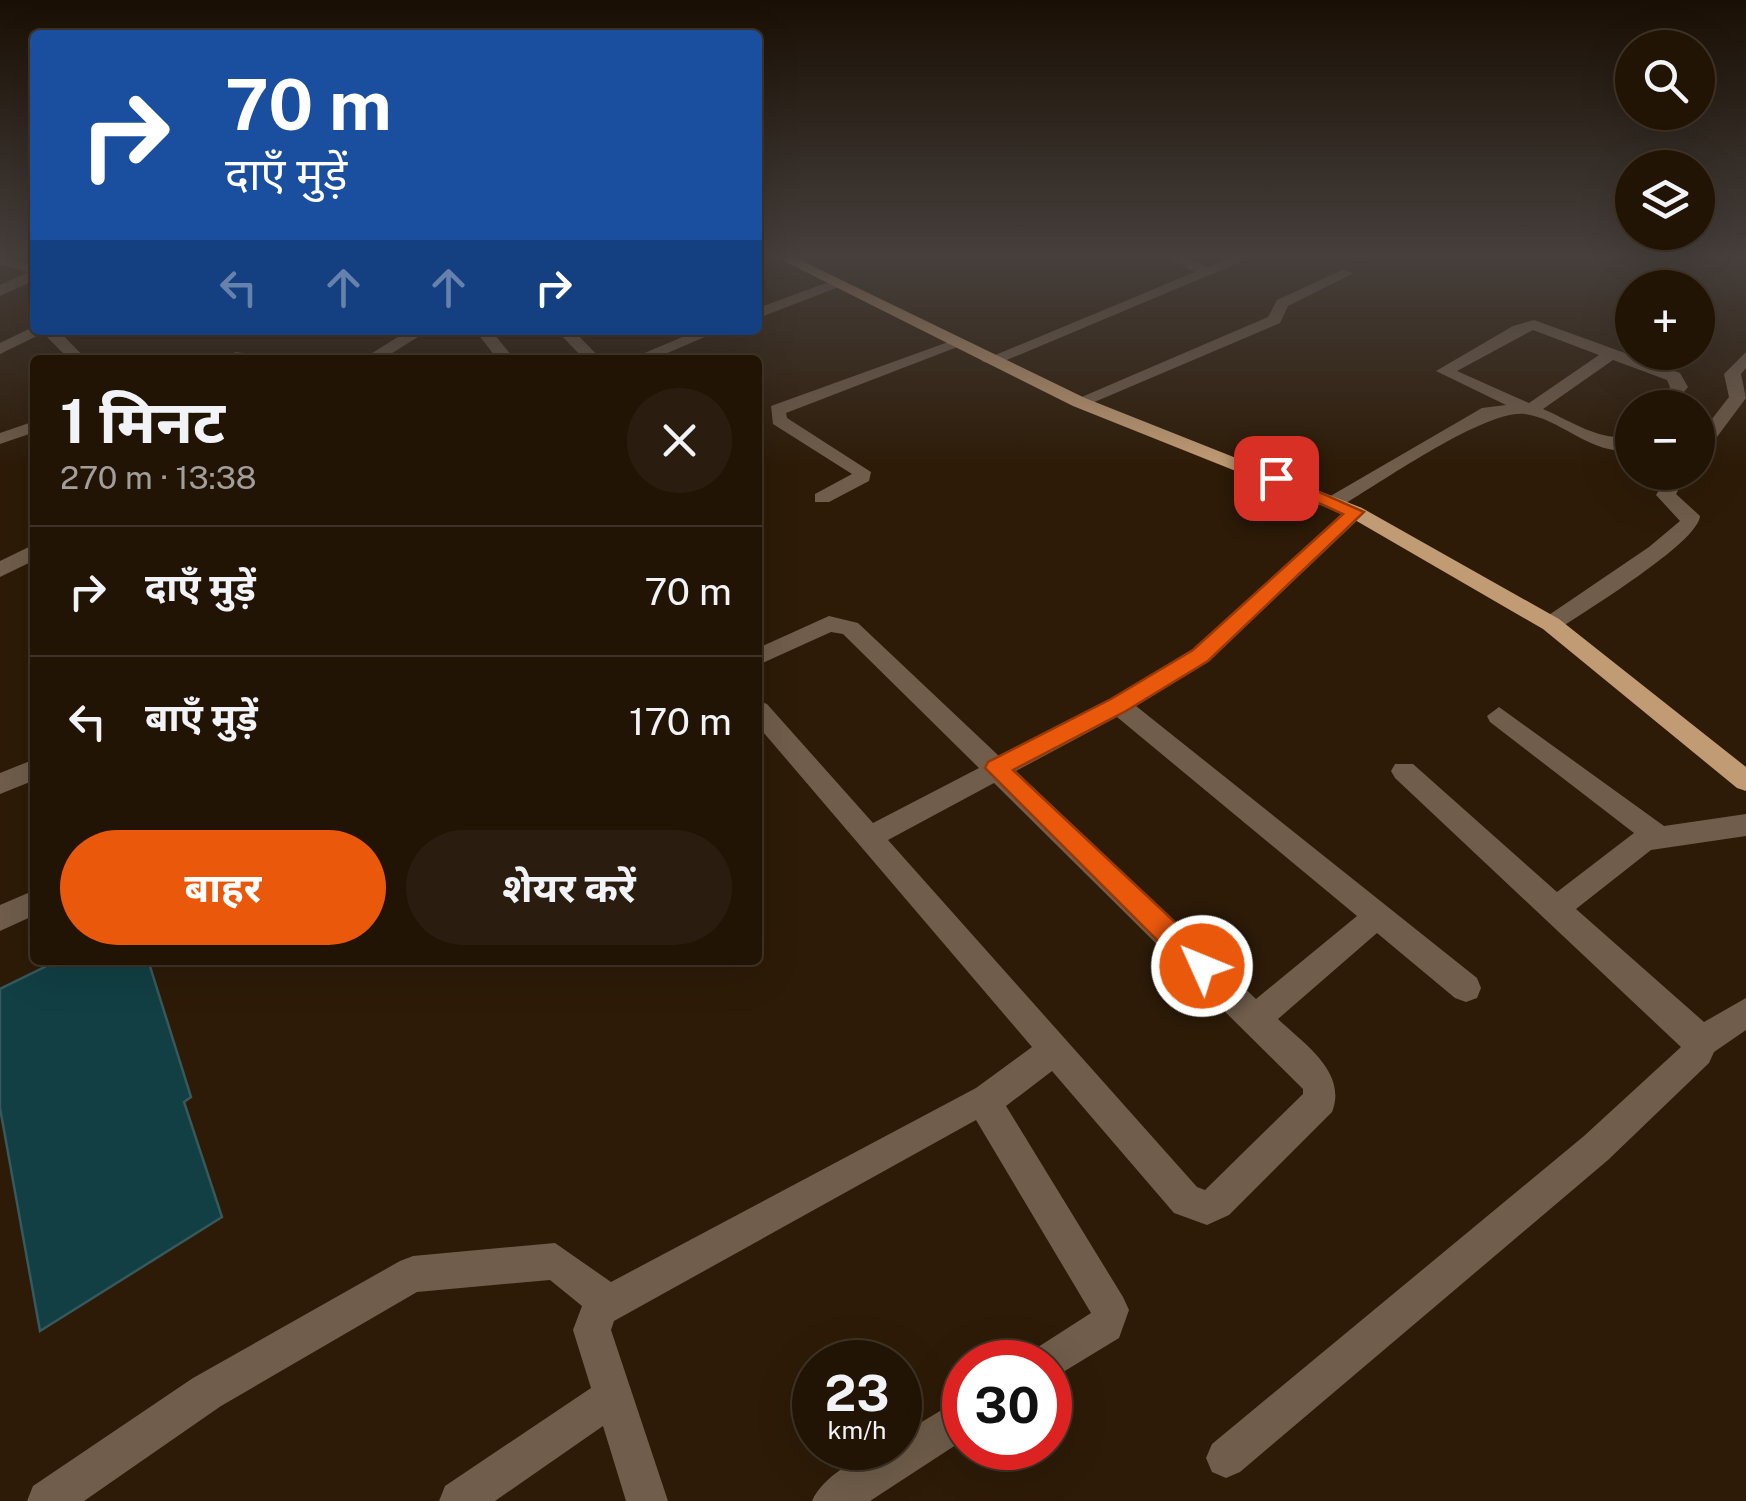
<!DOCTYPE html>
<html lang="hi">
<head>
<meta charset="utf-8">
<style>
  body { margin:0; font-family:"Public Sans","Noto Sans Devanagari",sans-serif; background:#2a1d0f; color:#f1f3f6; height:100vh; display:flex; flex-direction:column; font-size:38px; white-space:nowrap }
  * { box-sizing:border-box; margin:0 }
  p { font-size:32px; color:#a29e9a }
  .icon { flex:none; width:55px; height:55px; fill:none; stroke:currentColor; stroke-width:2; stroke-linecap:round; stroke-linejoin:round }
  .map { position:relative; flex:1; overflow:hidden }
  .details { position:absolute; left:30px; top:355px; width:732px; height:610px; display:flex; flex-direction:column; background:#221405; border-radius:10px; box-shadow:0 10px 40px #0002,0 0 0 2px #3f3327 }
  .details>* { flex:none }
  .hud { position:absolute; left:30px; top:30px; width:732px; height:305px; border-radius:10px; box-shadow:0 10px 40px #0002,0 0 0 2px #3f3327; background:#1a4fa0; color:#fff; overflow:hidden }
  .buttons { position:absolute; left:1615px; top:30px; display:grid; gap:20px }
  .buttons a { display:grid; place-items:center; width:100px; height:100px; border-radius:50%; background:#221405; box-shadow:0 10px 40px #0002,0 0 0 2px #3f3327; font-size:50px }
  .speed { position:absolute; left:792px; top:1340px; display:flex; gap:20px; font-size:50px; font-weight:700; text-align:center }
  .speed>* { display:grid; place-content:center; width:130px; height:130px; border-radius:50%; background:#221405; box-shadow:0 10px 40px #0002,0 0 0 2px #3f3327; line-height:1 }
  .speed small { font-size:25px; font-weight:400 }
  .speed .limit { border:15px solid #d22; background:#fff; color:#111 }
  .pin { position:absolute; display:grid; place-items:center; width:85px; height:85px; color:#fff; margin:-42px; border-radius:20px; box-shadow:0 5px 15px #0006 }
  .me { position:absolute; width:110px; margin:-55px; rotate:314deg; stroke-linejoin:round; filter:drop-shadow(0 0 8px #0008) }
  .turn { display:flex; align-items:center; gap:35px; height:210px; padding:0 30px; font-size:45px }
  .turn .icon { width:130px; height:130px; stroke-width:2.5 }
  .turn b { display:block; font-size:70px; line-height:85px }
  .lanes { display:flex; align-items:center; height:95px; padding:0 30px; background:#0003; justify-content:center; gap:50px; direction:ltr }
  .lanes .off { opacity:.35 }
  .round { display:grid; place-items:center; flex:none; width:105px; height:105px; border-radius:52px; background:#2a1d0f }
  .summary { display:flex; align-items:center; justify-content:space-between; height:170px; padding:0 30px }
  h1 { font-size:60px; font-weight:700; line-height:75px }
  .cta { display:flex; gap:20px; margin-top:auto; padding:20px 30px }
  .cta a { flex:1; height:115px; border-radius:60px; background:#ea580c; color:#fff; font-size:40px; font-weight:700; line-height:115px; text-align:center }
  .cta a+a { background:#2a1d0f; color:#f1f3f6 }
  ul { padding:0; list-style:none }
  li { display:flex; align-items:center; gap:30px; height:130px; padding:0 30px; border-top:2px solid #3f3327 }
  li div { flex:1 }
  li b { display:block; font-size:38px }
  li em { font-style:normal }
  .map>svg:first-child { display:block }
  .building { fill:#113f44; stroke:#36595e; stroke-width:2.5 }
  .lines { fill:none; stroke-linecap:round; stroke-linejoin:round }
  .minor { fill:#705d4b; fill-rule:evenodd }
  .major { fill:#c19b74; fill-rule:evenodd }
  .route { fill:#ea580c; stroke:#983908; stroke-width:2.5 }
</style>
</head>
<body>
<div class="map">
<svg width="1746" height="1501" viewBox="0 0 1746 1501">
  <rect width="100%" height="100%" fill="#2d1b07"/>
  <!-- building -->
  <polygon class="building" points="59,960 148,960 191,1097 184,1102 222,1217 40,1331 0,1108 0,989"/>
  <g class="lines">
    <!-- minor -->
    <g class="minor">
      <polygon points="0,257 35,265 35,280 0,296 0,285 28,272 0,264"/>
      <polygon points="1167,257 1185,257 1207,267 1233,257 1252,257 995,365 981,361 1195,272"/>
      <polygon points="1349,257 1366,257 1367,258 1360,262"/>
      <polygon points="1342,270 1354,273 1288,306 1280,323 1085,406 1070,402 1268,317 1277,300"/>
      <polygon points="834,280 841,284 839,287 758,318 758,308"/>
      <path d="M 1534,320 L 1680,373 L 1688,387 L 1671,408 L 1653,408 L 1670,387 L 1667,380 L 1613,360 L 1543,409 C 1571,421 1604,444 1632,435 L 1632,450 C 1591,456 1562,419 1525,414 C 1485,409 1379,484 1341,506 L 1327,506 L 1327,498 L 1482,408 L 1506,405 L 1436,371 L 1513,326 ZM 1533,330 L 1599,355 L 1529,403 L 1457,371 Z"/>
      <polygon points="35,326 35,330 58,330 87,360 70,360 43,333 0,354 0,343"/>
      <polygon points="409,330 429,330 381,360 361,360"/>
      <polygon points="475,330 491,330 515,360 498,360"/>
      <polygon points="556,330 573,330 602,360 585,360"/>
      <polygon points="699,330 721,330 651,360 628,360"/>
      <polygon points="951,341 965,344 786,413 787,418 871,472 869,481 829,502 815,502 815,494 852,474 773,424 771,406"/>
      <polygon points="236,352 242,353 242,360 218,360"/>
      <polygon points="1746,352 1746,368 1741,374 1746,398 1705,453 1698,454 1698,437 1729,397 1724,374"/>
      <polygon points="35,421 35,432 0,444 0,433"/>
      <path d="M 1670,472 L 1689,472 L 1676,494 L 1700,516 C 1698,543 1585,611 1559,629 L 1543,629 L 1540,624 L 1543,619 L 1649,547 L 1680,521 L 1656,495 Z"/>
      <path d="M 1355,506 L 1362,508 L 1362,516 L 1209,661 L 1136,706 L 1477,978 L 1481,988 L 1477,998 L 1466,1002 L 1455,998 L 1377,933 L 1278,1019 C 1303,1043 1348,1072 1332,1112 L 1229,1215 L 1207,1225 L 1174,1213 L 1052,1071 L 1006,1106 L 1123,1297 L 1129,1310 L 1119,1338 L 1050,1380 L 1050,1362 L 1029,1362 L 1035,1349 L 1091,1313 L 976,1120 L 614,1321 L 611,1330 L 668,1501 L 626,1501 L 603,1426 L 495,1501 L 439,1501 L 445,1486 L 591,1388 L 573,1330 L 582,1306 L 550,1280 L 417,1292 L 221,1406 L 84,1501 L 27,1501 L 33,1486 L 193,1378 L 400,1261 L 413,1256 L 555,1243 L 611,1282 L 976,1088 L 1032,1047 L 758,726 L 758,701 L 767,704 L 873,823 L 979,768 L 843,634 L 831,632 L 758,665 L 758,648 L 829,616 L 858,623 L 1000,757 L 1111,699 L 1193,649 L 1348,508 ZM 1117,717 L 1357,916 L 1256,999 L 1016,771 ZM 994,783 L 1303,1089 L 1303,1094 L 1205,1190 L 1197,1187 L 888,840 Z"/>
      <polygon points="35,544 35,560 0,577 0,561"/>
      <polygon points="1499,707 1664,826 1746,814 1746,836 1651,850 1576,909 1704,1022 1746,998 1746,1030 1714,1052 1709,1063 1608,1160 1240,1472 1226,1478 1212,1472 1206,1458 1212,1444 1584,1136 1681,1047 1395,778 1391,771 1395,764 1413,764 1557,892 1634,833 1490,722 1487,716"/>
      <polygon points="35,759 35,780 0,794 0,773"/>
      <polygon points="35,890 35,915 0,931 0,905"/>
      <path d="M 965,1396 L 965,1439 L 870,1501 L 812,1501 C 824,1473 871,1448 900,1448 L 900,1435 Z"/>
    </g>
    <!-- major -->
    <polygon class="major" points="776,257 794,257 1085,398 1362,508 1559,619 1746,767 1746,791 1737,788 1543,629 1348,516 1073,406"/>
  </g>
  <!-- sky -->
  <linearGradient id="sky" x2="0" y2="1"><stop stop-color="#190f04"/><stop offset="0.55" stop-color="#463f3c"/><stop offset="1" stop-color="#463f3c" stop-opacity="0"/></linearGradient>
  <rect width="1746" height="467" fill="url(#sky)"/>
  <!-- route -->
  <polygon class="route" points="1276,473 1364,512 1208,661 1126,711 1013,770 1212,957 1215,966 1212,975 1202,978 1192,975 985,768 988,762 1111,699 1193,650 1343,514 1270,481 1267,478"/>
</svg>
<div class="buttons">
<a><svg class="icon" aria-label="search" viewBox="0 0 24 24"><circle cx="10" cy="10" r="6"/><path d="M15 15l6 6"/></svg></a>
<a><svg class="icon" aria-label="layers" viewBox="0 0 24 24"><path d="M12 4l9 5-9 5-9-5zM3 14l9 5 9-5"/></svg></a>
<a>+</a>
<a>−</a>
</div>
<div class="speed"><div>23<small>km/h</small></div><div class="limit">30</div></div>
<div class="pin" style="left:1276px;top:478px;background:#d93025"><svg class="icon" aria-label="arrive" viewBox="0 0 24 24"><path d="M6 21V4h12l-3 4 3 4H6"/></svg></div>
<svg class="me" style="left:1202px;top:966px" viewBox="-20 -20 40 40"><circle r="17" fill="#ea580c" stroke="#fff" stroke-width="3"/><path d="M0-11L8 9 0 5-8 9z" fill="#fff"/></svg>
<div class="hud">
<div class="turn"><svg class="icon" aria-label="right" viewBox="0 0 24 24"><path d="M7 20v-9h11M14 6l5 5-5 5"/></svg><div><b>70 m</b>दाएँ मुड़ें</div></div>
<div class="lanes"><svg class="icon off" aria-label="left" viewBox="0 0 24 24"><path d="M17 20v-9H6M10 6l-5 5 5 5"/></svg><svg class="icon off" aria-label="ahead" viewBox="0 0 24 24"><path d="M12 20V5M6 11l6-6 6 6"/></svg><svg class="icon off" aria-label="ahead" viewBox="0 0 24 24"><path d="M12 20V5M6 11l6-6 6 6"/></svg><svg class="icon" aria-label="right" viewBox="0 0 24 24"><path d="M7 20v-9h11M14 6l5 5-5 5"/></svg></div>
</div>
<section class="details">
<div class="summary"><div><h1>1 मिनट</h1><p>270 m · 13:38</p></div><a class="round"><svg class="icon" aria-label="close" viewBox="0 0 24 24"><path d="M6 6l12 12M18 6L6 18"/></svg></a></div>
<ul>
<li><svg class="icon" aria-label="right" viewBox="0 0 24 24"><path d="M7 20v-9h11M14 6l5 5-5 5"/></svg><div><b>दाएँ मुड़ें</b></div><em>70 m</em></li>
<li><svg class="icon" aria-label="left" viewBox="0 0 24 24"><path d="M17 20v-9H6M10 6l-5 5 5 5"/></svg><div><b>बाएँ मुड़ें</b></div><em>170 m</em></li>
</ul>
<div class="cta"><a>बाहर</a><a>शेयर करें</a></div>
</section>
</div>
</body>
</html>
